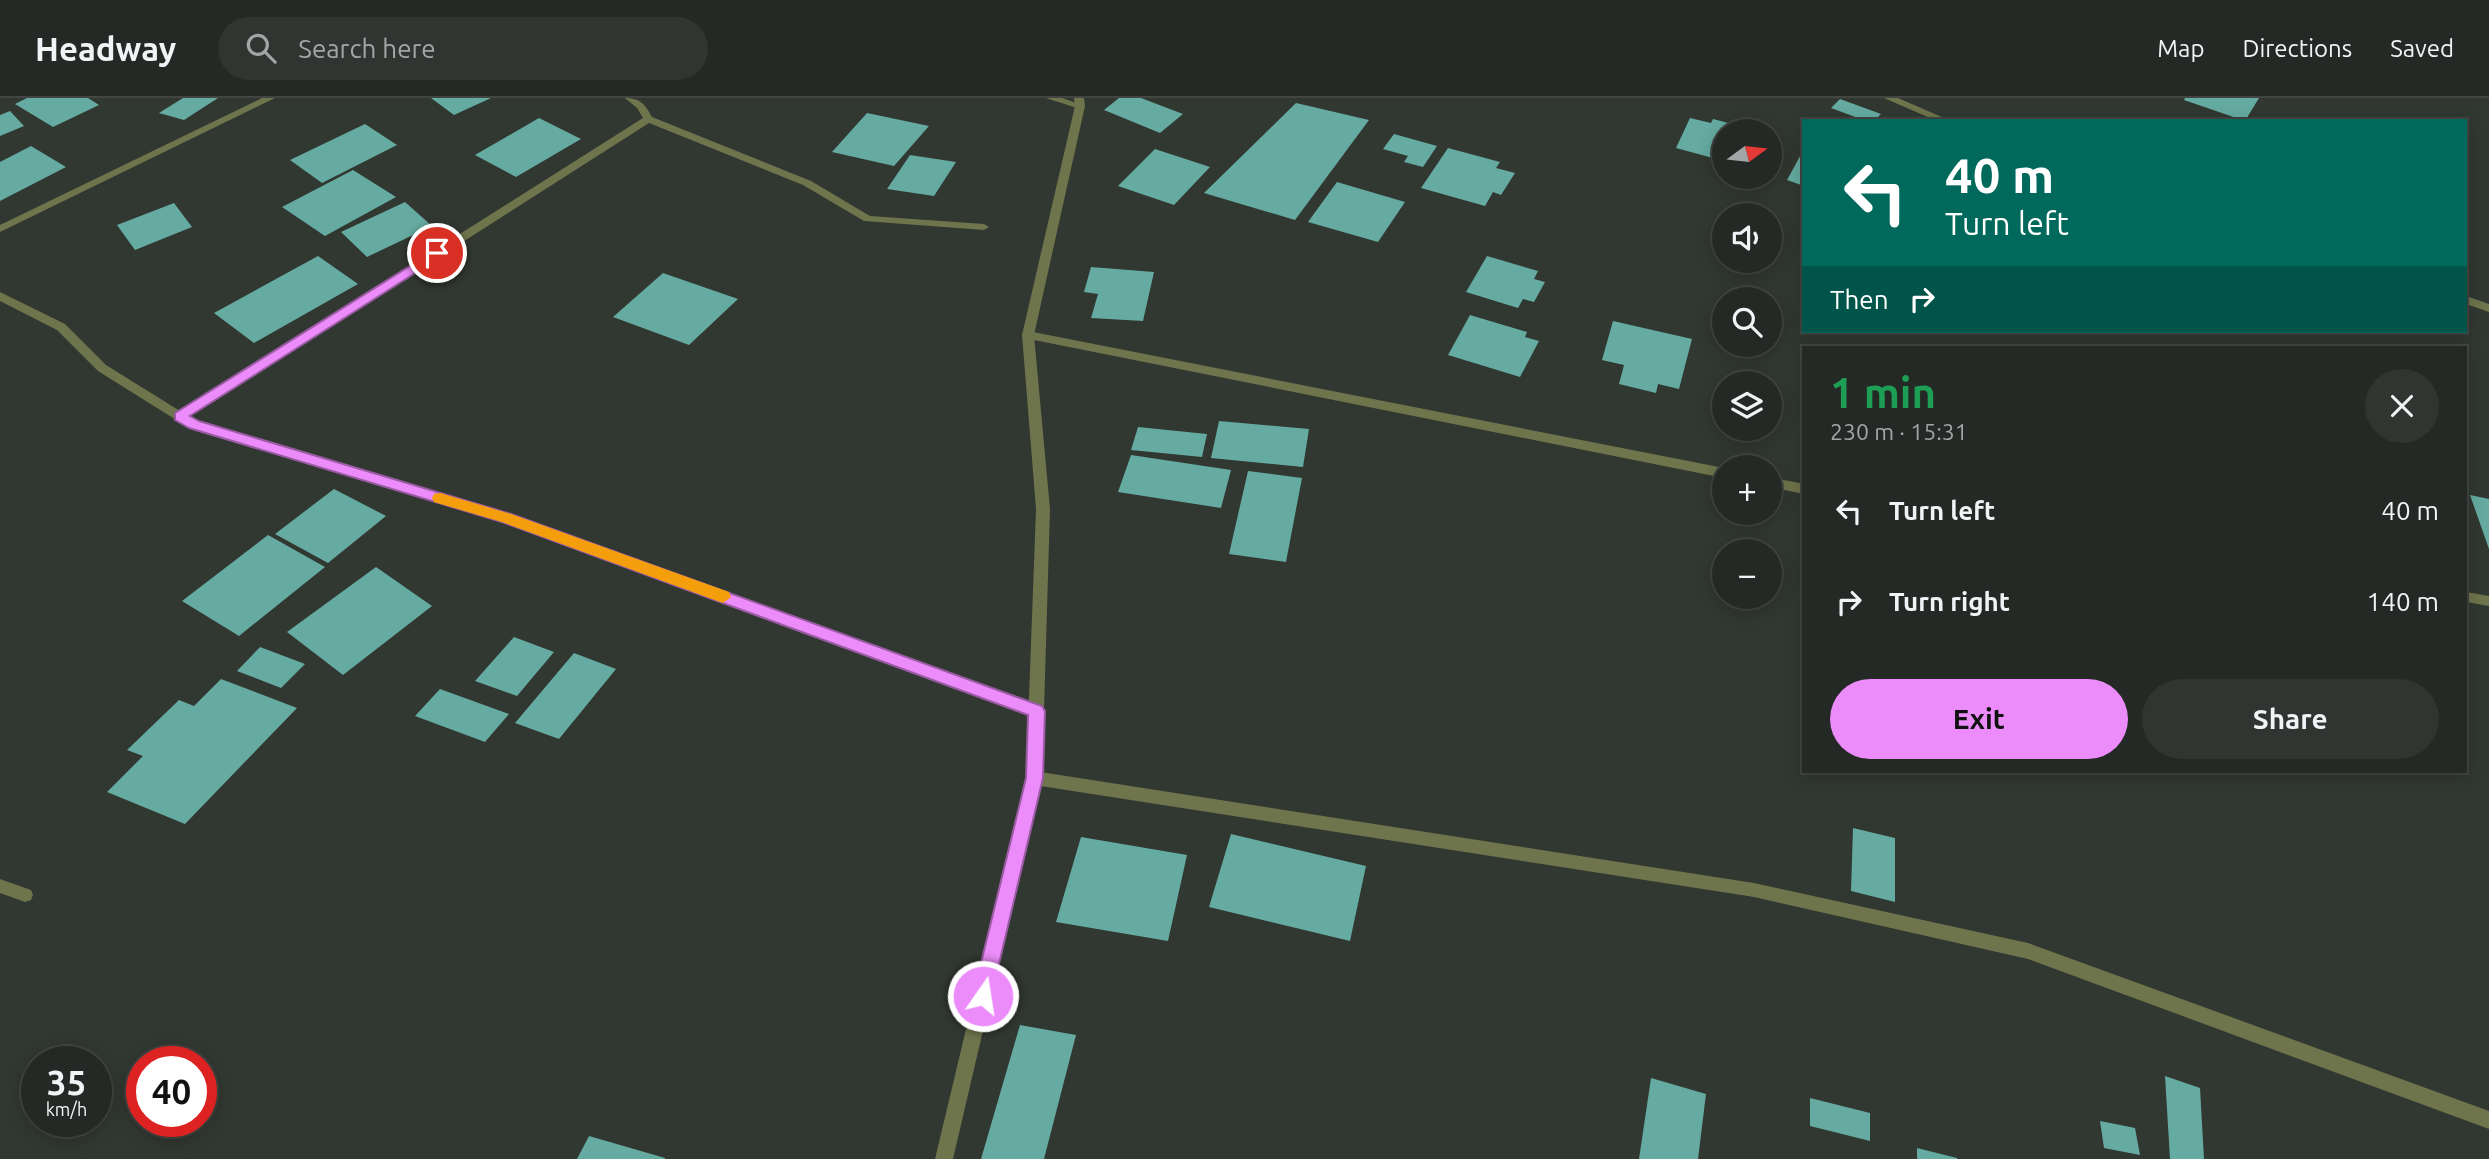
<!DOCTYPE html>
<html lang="en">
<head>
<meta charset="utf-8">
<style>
  body { margin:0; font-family:Ubuntu,sans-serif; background:#313532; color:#f1f3f6; height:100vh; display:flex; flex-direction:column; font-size:26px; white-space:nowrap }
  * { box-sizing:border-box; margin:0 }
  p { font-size:23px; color:#a3a6a7 }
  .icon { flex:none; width:38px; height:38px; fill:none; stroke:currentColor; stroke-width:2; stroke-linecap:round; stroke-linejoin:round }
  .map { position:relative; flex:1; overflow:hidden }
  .side { position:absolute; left:1802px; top:248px; width:665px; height:427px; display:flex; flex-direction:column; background:#252925; border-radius:0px; box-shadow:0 4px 18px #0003,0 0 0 2px #424542 }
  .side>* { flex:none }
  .banner { position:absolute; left:1802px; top:21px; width:665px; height:214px; border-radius:0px; box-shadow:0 4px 18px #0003,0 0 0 2px #424542; background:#00695c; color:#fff; overflow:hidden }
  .needle { width:46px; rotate:75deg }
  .fabs { position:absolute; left:1712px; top:21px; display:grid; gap:14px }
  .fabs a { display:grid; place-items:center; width:70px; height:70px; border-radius:50%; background:#252925; box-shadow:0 4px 18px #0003,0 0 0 2px #424542; font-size:35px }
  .speed { position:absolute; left:21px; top:948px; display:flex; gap:14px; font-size:35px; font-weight:700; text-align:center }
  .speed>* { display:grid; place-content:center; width:91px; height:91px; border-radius:50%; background:#252925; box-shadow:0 4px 18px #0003,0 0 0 2px #424542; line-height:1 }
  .speed small { font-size:18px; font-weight:400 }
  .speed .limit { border:10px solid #d22; background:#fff; color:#111 }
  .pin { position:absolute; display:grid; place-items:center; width:60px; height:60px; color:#fff; margin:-30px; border:4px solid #fff; border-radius:50%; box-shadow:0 2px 7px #0007 }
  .me { position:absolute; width:77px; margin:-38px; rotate:13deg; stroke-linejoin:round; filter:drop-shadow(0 0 5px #0008) }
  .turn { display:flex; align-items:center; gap:24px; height:147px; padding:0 28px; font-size:32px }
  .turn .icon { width:91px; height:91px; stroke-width:2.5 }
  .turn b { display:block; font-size:49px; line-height:60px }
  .then { display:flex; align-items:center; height:66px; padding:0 28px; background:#0003; gap:14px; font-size:26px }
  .round { display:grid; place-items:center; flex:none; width:74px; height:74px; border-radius:37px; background:#313532 }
  .head { display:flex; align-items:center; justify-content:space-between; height:119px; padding:0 28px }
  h1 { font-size:42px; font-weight:700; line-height:52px; color:#1e9e55 }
  .action { display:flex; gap:14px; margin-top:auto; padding:14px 28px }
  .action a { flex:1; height:80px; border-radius:42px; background:#ec8cfa; color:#111; font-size:28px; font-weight:700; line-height:80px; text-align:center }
  .action a+a { background:#313532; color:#f1f3f6 }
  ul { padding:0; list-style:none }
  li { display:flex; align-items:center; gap:21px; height:91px; padding:0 28px }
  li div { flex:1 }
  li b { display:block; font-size:26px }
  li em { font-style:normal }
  header { display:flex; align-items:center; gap:42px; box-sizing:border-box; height:98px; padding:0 35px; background:#252925; border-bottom:2px solid #424542 }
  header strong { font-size:33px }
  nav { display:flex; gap:38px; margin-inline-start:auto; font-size:24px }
  .search { width:490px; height:63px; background:#313532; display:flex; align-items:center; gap:18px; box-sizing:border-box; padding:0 24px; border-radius:38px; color:#a3a6a7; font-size:26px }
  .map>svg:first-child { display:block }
  .building { fill:#65aba1 }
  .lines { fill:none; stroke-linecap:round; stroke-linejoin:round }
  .minor { fill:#6e744b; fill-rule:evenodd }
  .tertiary { fill:#6e744b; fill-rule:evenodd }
  .route { fill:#ec8cfa; stroke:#995ba2; stroke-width:2 }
  .slow { fill:#f59e0b }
</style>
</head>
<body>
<header>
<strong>Headway</strong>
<div class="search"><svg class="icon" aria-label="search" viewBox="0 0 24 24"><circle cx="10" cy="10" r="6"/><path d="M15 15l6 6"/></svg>Search here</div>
<nav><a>Map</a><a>Directions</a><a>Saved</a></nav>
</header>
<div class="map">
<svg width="2489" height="1061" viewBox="0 0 2489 1061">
  <rect width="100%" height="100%" fill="#313731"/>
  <!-- building -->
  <g class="building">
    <polygon points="27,0 88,0 99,7 53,29 15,6"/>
    <polygon points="183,0 218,0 184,22 159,15"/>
    <polygon points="431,0 491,0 454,17"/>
    <polygon points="1119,0 1141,0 1183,16 1160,35 1104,12"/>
    <polygon points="2185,0 2259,0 2245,23 2184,2"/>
    <polygon points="1840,1 1881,16 1874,23 1866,23 1831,10"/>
    <polygon points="1296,5 1369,22 1295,122 1204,95"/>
    <polygon points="10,13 24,28 0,38 0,17"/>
    <polygon points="867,15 929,28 894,68 832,54"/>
    <polygon points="539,20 581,41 516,79 475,57"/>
    <polygon points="1690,20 1711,25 1713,21 1740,28 1739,33 1724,33 1724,63 1676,50"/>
    <polygon points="365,26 397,47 322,85 290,62"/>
    <polygon points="1394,36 1437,48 1423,69 1404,64 1408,58 1383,51"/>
    <polygon points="31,48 66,69 0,103 0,64"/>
    <polygon points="1448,50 1500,64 1496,70 1515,75 1501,97 1493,94 1485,108 1421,90"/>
    <polygon points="1155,51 1210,69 1174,107 1118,88"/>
    <polygon points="1804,51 1804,88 1787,82"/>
    <polygon points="910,57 956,64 934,98 887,91"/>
    <polygon points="353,72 396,99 325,138 282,109"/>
    <polygon points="1337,84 1405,104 1378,144 1308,124"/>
    <polygon points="405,104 432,128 367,159 341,134"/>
    <polygon points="174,105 192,129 135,152 117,127"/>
    <polygon points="318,158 358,186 254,245 214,215"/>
    <polygon points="1487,158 1538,173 1534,181 1545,184 1534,204 1523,201 1518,210 1466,194"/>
    <polygon points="1091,169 1154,174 1143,223 1091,220 1098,196 1084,194"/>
    <polygon points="663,175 738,201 689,247 613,219"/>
    <polygon points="1470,217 1527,234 1525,239 1539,243 1520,279 1448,257"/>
    <polygon points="1613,223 1692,241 1679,291 1658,286 1656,295 1619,286 1624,267 1602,262"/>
    <polygon points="1219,323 1309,331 1303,369 1211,360"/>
    <polygon points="1138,329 1207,336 1202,359 1131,352"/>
    <polygon points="1131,357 1231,372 1221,410 1118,394"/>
    <polygon points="1248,373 1302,380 1286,464 1229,456"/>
    <polygon points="334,391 386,418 328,465 275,436"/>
    <polygon points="2470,397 2489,401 2489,451"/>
    <polygon points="268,437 325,469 239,538 182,503"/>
    <polygon points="376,469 432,508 343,577 287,534"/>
    <polygon points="514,539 554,554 517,598 475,583"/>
    <polygon points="260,549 305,566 281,590 237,573"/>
    <polygon points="574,555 616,571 559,641 515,625"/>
    <polygon points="221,581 297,610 185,726 107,694 143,658 127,652 179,602 194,608"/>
    <polygon points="440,591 509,616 485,644 415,618"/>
    <polygon points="1853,730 1895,740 1895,804 1851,793"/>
    <polygon points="1231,736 1366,768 1350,843 1209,809"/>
    <polygon points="1081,739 1187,757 1168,843 1056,824"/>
    <polygon points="1020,927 1076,937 1044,1061 981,1061"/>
    <polygon points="2165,978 2200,990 2204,1061 2170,1061"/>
    <polygon points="1651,980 1706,996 1698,1061 1639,1061"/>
    <polygon points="1810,1000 1870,1015 1870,1043 1810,1028"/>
    <polygon points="2100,1023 2135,1030 2140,1057 2104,1050"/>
    <polygon points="589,1038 665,1060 665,1061 577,1061"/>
    <polygon points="1917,1050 1957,1060 1957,1061 1917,1061"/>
  </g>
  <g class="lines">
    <!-- minor -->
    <g class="minor">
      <polygon points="262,0 275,0 0,134 0,127"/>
      <path d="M 625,0 C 640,0 645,6 652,19 L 811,83 L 870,118 L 984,126 L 989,129 L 984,132 L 864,123 L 803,87 L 649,25 L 189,319 L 197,324 L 511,417 L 1042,609 L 1044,613 L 1042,617 L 1037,619 L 1032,617 L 502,424 L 189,330 L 98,273 L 57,232 L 0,203 L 0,194 L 65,226 L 106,267 L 180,313 L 643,20 L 637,10 Z"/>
      <polygon points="1046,0 1062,0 1085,8 1080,11"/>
      <polygon points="1884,0 1898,0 1951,23 1937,23"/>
      <polygon points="2466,198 2489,206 2489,214 2466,206"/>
      <polygon points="1028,233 1724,370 1724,380 1024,240 1022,237"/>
      <polygon points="1769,379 1804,386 1804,396 1769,389"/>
      <polygon points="2466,494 2489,498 2489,508 2466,504"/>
      <polygon points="1034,673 1754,785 2028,845 2489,1013 2489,1031 2028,861 1754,799 1034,687 1029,685 1026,680 1029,675"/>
      <polygon points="0,781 31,792 33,797 31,802 25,804 0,795"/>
    </g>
    <!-- tertiary -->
    <polygon class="tertiary" points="1074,0 1084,0 1085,8 1034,237 1050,411 1042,680 953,1061 935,1061 1026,680 1036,411 1022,237 1075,8"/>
  </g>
  <!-- route -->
  <polygon class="route" points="437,151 444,155 442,158 190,318 199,323 511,416 1042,608 1045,613 1043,680 990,904 983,907 976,904 973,898 1026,680 1028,617 502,424 189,330 175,322 175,315"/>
  <!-- slow -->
  <polygon class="slow" points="440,395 511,416 729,494 731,499 723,505 502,424 434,404 432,400 434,396"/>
</svg>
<div class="fabs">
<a><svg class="needle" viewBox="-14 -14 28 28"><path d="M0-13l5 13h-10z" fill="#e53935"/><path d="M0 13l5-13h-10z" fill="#a3a6a7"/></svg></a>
<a><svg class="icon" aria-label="sound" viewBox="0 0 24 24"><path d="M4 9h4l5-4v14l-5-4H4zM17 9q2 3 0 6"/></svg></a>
<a><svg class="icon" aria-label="search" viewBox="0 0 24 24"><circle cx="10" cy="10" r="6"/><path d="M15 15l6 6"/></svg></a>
<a><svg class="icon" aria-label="layers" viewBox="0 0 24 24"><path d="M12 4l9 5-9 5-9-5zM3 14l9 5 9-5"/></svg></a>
<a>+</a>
<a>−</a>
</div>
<div class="speed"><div>35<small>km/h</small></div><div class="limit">40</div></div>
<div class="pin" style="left:437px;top:155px;background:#d93025"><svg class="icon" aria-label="arrive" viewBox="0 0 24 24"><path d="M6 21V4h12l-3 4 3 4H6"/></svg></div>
<svg class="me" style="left:983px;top:898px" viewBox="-20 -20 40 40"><circle r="17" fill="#ec8cfa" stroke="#fff" stroke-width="3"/><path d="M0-11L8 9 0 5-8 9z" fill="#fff"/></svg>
<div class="banner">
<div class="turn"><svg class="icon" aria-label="left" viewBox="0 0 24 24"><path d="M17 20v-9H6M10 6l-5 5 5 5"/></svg><div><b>40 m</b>Turn left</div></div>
<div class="then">Then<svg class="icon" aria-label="right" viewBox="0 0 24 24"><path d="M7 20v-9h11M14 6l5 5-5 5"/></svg></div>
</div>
<section class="side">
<div class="head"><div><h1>1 min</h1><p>230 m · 15:31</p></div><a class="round"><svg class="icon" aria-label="close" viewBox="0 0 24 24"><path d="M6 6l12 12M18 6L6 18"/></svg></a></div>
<ul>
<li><svg class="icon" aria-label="left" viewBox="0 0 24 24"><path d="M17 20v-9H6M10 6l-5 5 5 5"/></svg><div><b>Turn left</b></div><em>40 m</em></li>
<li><svg class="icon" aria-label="right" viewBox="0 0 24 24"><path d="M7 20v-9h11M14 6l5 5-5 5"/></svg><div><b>Turn right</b></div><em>140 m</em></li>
</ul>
<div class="action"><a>Exit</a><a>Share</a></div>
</section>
</div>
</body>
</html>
